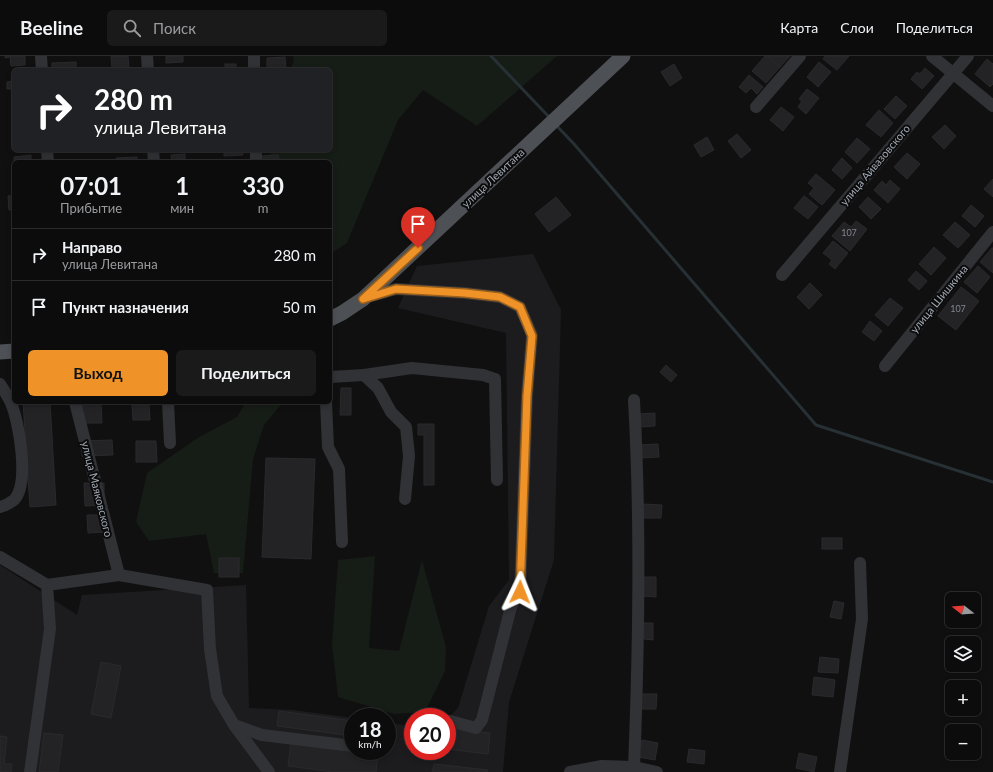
<!DOCTYPE html>
<html lang="ru">
<head>
<meta charset="utf-8">
<style>
  body { margin:0; font-family:Lato,sans-serif; background:#1a1a1b; color:#f1f3f6; height:100vh; display:flex; flex-direction:column; font-size:15px; white-space:nowrap }
  * { box-sizing:border-box; margin:0 }
  p { font-size:13px; color:#9a9b9d }
  .icon { flex:none; width:22px; height:22px; fill:none; stroke:currentColor; stroke-width:2; stroke-linecap:round; stroke-linejoin:round }
  .map { position:relative; flex:1; overflow:hidden }
  .details { position:absolute; left:12px; top:104px; width:320px; height:244px; display:flex; flex-direction:column; background:#0c0c0d; border-radius:6px; box-shadow:0 2px 6px #0003,0 0 0 1px #2c2c2e }
  .details>* { flex:none }
  .top-card { position:absolute; left:12px; top:12px; width:320px; height:84px; border-radius:6px; box-shadow:0 2px 6px #0003,0 0 0 1px #2c2c2e; background:#202124; color:#fff; overflow:hidden }
  .needle { width:26px; rotate:287deg }
  .controls { position:absolute; left:945px; top:536px; display:grid; gap:8px }
  .controls a { display:grid; place-items:center; width:36px; height:36px; border-radius:6px; background:#0c0c0d; box-shadow:0 2px 6px #0003,0 0 0 1px #2c2c2e; font-size:20px }
  .speed { position:absolute; left:344px; top:652px; display:flex; gap:8px; font-size:20px; font-weight:700; text-align:center }
  .speed>* { display:grid; place-content:center; width:52px; height:52px; border-radius:50%; background:#0c0c0d; box-shadow:0 2px 6px #0003,0 0 0 1px #2c2c2e; line-height:1 }
  .speed small { font-size:10px; font-weight:400 }
  .speed .limit { border:6px solid #d22; background:#fff; color:#111 }
  .pin { position:absolute; display:grid; place-items:center; width:34px; height:34px; color:#fff; margin:-41px -17px; border-radius:50% 50% 50% 0; rotate:-45deg; box-shadow:0 0 4px #0007 }
  .pin .icon { rotate:45deg }
  .me { position:absolute; width:44px; margin:-22px; rotate:2deg; stroke-linejoin:round; filter:drop-shadow(0 0 3px #0008) }
  .turn { display:flex; align-items:center; gap:14px; height:84px; padding:0 16px; font-size:18px }
  .turn .icon { width:52px; height:52px; stroke-width:2.5 }
  .turn b { display:block; font-size:28px; line-height:34px }
  .eta { display:flex; justify-content:space-evenly; align-items:center; height:68px; text-align:center }
  .eta b { font-size:24px; font-weight:700; line-height:28px }
  .button { display:flex; gap:8px; margin-top:auto; padding:8px 16px }
  .button a { flex:1; height:46px; border-radius:6px; background:#ef9329; color:#111; font-size:16px; font-weight:700; line-height:46px; text-align:center }
  .button a+a { background:#1a1a1b; color:#f1f3f6 }
  ul { padding:0; list-style:none }
  li { display:flex; align-items:center; gap:12px; height:52px; padding:0 16px; border-top:1px solid #2c2c2e }
  li div { flex:1 }
  li b { display:block; font-size:15px }
  li em { font-style:normal }
  header { display:flex; align-items:center; gap:24px; box-sizing:border-box; height:56px; padding:0 20px; background:#0c0c0d; border-bottom:1px solid #2c2c2e }
  header strong { font-size:19px }
  nav { display:flex; gap:22px; margin-inline-start:auto; font-size:14px }
  .search { width:280px; height:36px; background:#1a1a1b; display:flex; align-items:center; gap:10px; box-sizing:border-box; padding:0 14px; border-radius:6px; color:#9a9b9d; font-size:15px }
  .map>svg:first-child { display:block }
  .built { fill:#1c1c1e }
  .green { fill:#161c16 }
  .lines { fill:none; stroke-linecap:round; stroke-linejoin:round }
  .stream { stroke:#273034; stroke-width:3 }
  .building { fill:#232325; stroke:#2a2a2d }
  .minor { stroke:#313236; stroke-width:12 }
  .major { stroke:#4d5055; stroke-width:15 }
  .route-casing { stroke:#9b601b; stroke-width:10 }
  .route { stroke:#ef9329; stroke-width:7 }
  .labels { text-anchor:middle; stroke-width:4; stroke-linejoin:round; paint-order:stroke }
  .number-label { font-size:9px; fill:#81868e }
  .street-label { font-size:11px; fill:#a1a8b2; stroke:#0b0b0c }
</style>
</head>
<body>
<header>
<strong>Beeline</strong>
<div class="search"><svg class="icon" aria-label="search" viewBox="0 0 24 24"><circle cx="10" cy="10" r="6"/><path d="M15 15l6 6"/></svg>Поиск</div>
<nav><a>Карта</a><a>Слои</a><a>Поделиться</a></nav>
</header>
<div class="map">
<svg width="993" height="716" viewBox="0 0 993 716">
  <rect width="100%" height="100%" fill="#101011"/>
  <!-- built -->
  <polygon class="built" points="533,198 561,254 554,504 509,646 503,716 0,716 0,509 77,559 82,539 246,529 249,652 293,654 353,662 353,695 387,695 387,667 413,670 413,695 447,695 447,663 458,652 489,550 509,524 506,277 398,252 417,210"/>
  <!-- green -->
  <g class="green">
    <polygon points="293,0 557,0 477,70 423,34 398,64 347,187 330,198 330,106 263,106 274,94 330,94 330,14 289,14 294,6"/>
    <polygon points="246,346 283,346 264,369 253,403 243,517 214,517 206,478 149,485 136,466 147,417 199,381 237,361"/>
    <polygon points="375,500 369,592 399,595 422,504 446,591 445,615 425,656 394,658 338,641 332,588 338,504"/>
  </g>
  <g class="lines">
    <!-- stream -->
    <g class="stream">
      <polyline points="491,0 550,62"/>
      <polyline points="555,68 574,88 816,369 993,426"/>
    </g>
  </g>
  <!-- building -->
  <g class="building">
    <polygon points="5,0 25,0 25,9 11,10 10,1 5,2"/>
    <polygon points="111,0 128,0 129,11 112,12"/>
    <polygon points="166,0 183,0 183,6 166,7"/>
    <polygon points="765,0 767,0 780,11 766,27 752,15"/>
    <polygon points="767,0 790,0 780,11"/>
    <polygon points="825,0 849,0 837,14 823,3"/>
    <polygon points="285,1 286,14 267,14 267,2"/>
    <polygon points="987,3 993,8 993,28 990,31 975,18"/>
    <polygon points="76,6 76,14 52,14 52,7"/>
    <polygon points="819,6 831,16 818,31 807,21"/>
    <rect x="225" y="8" width="11" height="6"/>
    <polygon points="674,8 682,22 670,30 661,16"/>
    <polygon points="925,12 934,20 922,33 911,23 917,16 920,18"/>
    <polygon points="749,19 763,31 757,38 751,32 746,37 739,31"/>
    <polygon points="14,25 14,40 13,40 13,33 7,33 7,26"/>
    <polygon points="807,33 819,42 806,58 798,51 802,45 799,43"/>
    <polygon points="896,40 907,50 895,63 884,53"/>
    <polygon points="781,51 794,61 783,75 770,64"/>
    <polygon points="879,54 893,67 881,81 866,69"/>
    <polygon points="945,69 956,80 944,93 932,81"/>
    <polygon points="737,78 751,94 741,102 728,85"/>
    <polygon points="707,81 714,94 701,101 694,89"/>
    <polygon points="857,82 870,93 857,107 845,96"/>
    <polygon points="224,94 243,94 243,99 224,100"/>
    <polygon points="907,97 920,108 907,123 894,111"/>
    <polygon points="185,98 185,106 172,106 171,99"/>
    <polygon points="31,99 31,106 14,106 14,107 14,101"/>
    <polygon points="278,99 279,106 262,106 261,100"/>
    <polygon points="137,101 137,106 117,106 116,102"/>
    <polygon points="842,102 852,112 842,123 832,114"/>
    <polygon points="816,118 835,134 822,149 809,138 814,132 808,127"/>
    <polygon points="993,123 993,141 984,133"/>
    <polygon points="890,124 900,133 888,147 874,134 882,125 886,129"/>
    <polygon points="14,139 14,154 9,154 8,140"/>
    <polygon points="804,140 818,151 808,163 794,152"/>
    <polygon points="556,141 571,159 549,176 535,158"/>
    <polygon points="868,141 881,153 871,163 859,151"/>
    <polygon points="971,149 984,160 975,171 962,160"/>
    <polygon points="856,165 867,173 850,195 832,180 844,166 851,171"/>
    <polygon points="955,166 970,179 958,192 943,179"/>
    <polygon points="833,185 848,197 835,213 829,208 832,204 823,197"/>
    <polygon points="934,191 946,202 931,219 919,208"/>
    <polygon points="992,192 993,192 993,217 980,206"/>
    <polygon points="978,210 990,221 977,237 964,226"/>
    <polygon points="916,215 927,225 919,234 908,224"/>
    <polygon points="810,227 822,239 809,253 797,241"/>
    <polygon points="961,231 979,245 956,274 938,260"/>
    <polygon points="890,242 903,252 888,270 875,259"/>
    <polygon points="870,265 882,275 874,285 862,276"/>
    <polygon points="666,309 677,319 671,326 660,316"/>
    <polygon points="341,332 351,332 351,359 340,359"/>
    <polygon points="23,346 50,346 56,449 30,451"/>
    <polygon points="101,348 102,367 80,367 80,349"/>
    <polygon points="132,349 149,349 150,364 133,364"/>
    <polygon points="655,357 655,370 639,371 639,358"/>
    <polygon points="418,368 434,368 434,429 424,429 424,379 418,379"/>
    <polygon points="112,384 113,399 82,400 82,385"/>
    <polygon points="136,385 156,385 157,406 136,406"/>
    <polygon points="658,388 659,401 640,402 640,389"/>
    <polygon points="266,402 315,403 311,503 262,501"/>
    <polygon points="84,427 104,427 104,449 85,450"/>
    <polygon points="643,448 662,449 661,462 643,462"/>
    <polygon points="87,459 104,459 104,476 88,477"/>
    <rect x="822" y="482" width="20" height="11"/>
    <rect x="219" y="502" width="20" height="19"/>
    <polygon points="641,521 656,521 656,541 641,540"/>
    <polygon points="834,545 844,547 841,563 830,561"/>
    <polygon points="644,567 653,567 653,584 644,583"/>
    <polygon points="820,601 839,603 838,617 818,616"/>
    <polygon points="101,606 121,610 111,662 91,658"/>
    <polygon points="814,621 835,624 833,641 812,639"/>
    <polygon points="641,638 657,638 656,653 640,653"/>
    <polygon points="279,655 353,665 353,680 277,670"/>
    <polygon points="447,672 490,677 488,698 447,693"/>
    <polygon points="44,677 63,679 58,716 39,716"/>
    <polygon points="0,680 7,681 4,708 12,708 11,716 0,716"/>
    <polygon points="642,684 658,687 655,704 638,701"/>
    <polygon points="291,687 378,698 376,716 333,716 288,710"/>
    <polygon points="689,693 705,695 704,708 687,706"/>
    <polygon points="799,697 817,701 814,716 796,712"/>
    <polygon points="434,708 488,714 487,716 432,716"/>
  </g>
  <g class="lines">
    <!-- minor -->
    <g class="minor">
      <polyline points="41,0 42,14"/>
      <polyline points="147,0 148,14"/>
      <polyline points="254,0 254,14"/>
      <polyline points="932,0 993,50"/>
      <polyline points="756,51 800,0"/>
      <polyline points="47,94 48,106"/>
      <polyline points="153,94 154,106"/>
      <polyline points="256,94 256,106"/>
      <polyline points="782,219 968,0"/>
      <polyline points="364,242 396,233 465,237 500,241 520,251 532,279 527,340 520,536 511,551 482,664 476,672 450,665"/>
      <polyline points="885,310 993,176"/>
      <polyline points="364,319 378,332 391,356 406,371 409,400 405,443"/>
      <polyline points="330,321 364,319 412,312 483,319 495,323 497,424"/>
      <path d="M 0,328 C 4,334 8,340 11,347 C 19,366 30,427 14,444 C 10,447 4,450 0,451"/>
      <path d="M 634,344 C 641,466 639,589 634,711"/>
      <polyline points="75,346 119,519"/>
      <polyline points="168,346 170,387"/>
      <polyline points="326,346 328,391 339,413 342,486"/>
      <polyline points="0,501 47,529 119,519 207,534 210,593 217,640 234,669 269,716"/>
      <polyline points="234,669 262,679 353,690"/>
      <polyline points="30,716 50,573 47,529"/>
      <polyline points="570,716 602,710 634,711 657,716"/>
      <polyline points="840,716 862,563 860,507"/>
    </g>
    <!-- major -->
    <g class="major">
      <polyline points="330,263 342,257 363,243 623,0"/>
      <polyline points="0,296 14,295"/>
    </g>
  </g>
  <g class="lines">
    <defs>
      <polyline id="route" points="418,192 363,243 396,233 465,237 500,241 520,251 532,280 527,340 520,536"/>
    </defs>
    <!-- route casing -->
    <use href="#route" class="route-casing"/>
    <!-- route -->
    <use href="#route" class="route"/>
  </g>
  <g class="labels">
    <!-- number labels -->
    <g class="number-label">
      <text x="849" y="180">107</text>
      <text x="958" y="256">107</text>
    </g>
    <!-- street labels -->
    <g class="street-label">
      <text transform="translate(875 109) rotate(-50)" y="4">улица Айвазовского</text>
      <text transform="translate(493 122) rotate(-43)" y="4">улица Левитана</text>
      <text transform="translate(939 243) rotate(-51)" y="4">улица Шишкина</text>
      <text transform="translate(97 433) rotate(76)" y="4">улица Маяковского</text>
    </g>
  </g>
</svg>
<div class="controls">
<a><svg class="needle" viewBox="-14 -14 28 28"><path d="M0-13l5 13h-10z" fill="#e53935"/><path d="M0 13l5-13h-10z" fill="#9a9b9d"/></svg></a>
<a><svg class="icon" aria-label="layers" viewBox="0 0 24 24"><path d="M12 4l9 5-9 5-9-5zM3 14l9 5 9-5"/></svg></a>
<a>+</a>
<a>−</a>
</div>
<div class="speed"><div>18<small>km/h</small></div><div class="limit">20</div></div>
<div class="pin" style="left:418px;top:192px;background:#d93025"><svg class="icon" aria-label="arrive" viewBox="0 0 24 24"><path d="M6 21V4h12l-3 4 3 4H6"/></svg></div>
<svg class="me" style="left:520px;top:536px" viewBox="-20 -20 40 40"><path d="M0-17L14 15 0 8-14 15z" fill="#ef9329" stroke="#fff" stroke-width="4"/></svg>
<div class="top-card">
<div class="turn"><svg class="icon" aria-label="right" viewBox="0 0 24 24"><path d="M7 20v-9h11M14 6l5 5-5 5"/></svg><div><b>280 m</b>улица Левитана</div></div>
</div>
<section class="details">
<div class="eta">
<div><b>07:01</b><p>Прибытие</p></div>
<div><b>1</b><p>мин</p></div>
<div><b>330</b><p>m</p></div>
</div>
<ul>
<li><svg class="icon" aria-label="right" viewBox="0 0 24 24"><path d="M7 20v-9h11M14 6l5 5-5 5"/></svg><div><b>Направо</b><p>улица Левитана</p></div><em>280 m</em></li>
<li><svg class="icon" aria-label="arrive" viewBox="0 0 24 24"><path d="M6 21V4h12l-3 4 3 4H6"/></svg><div><b>Пункт назначения</b></div><em>50 m</em></li>
</ul>
<div class="button"><a>Выход</a><a>Поделиться</a></div>
</section>
</div>
</body>
</html>
